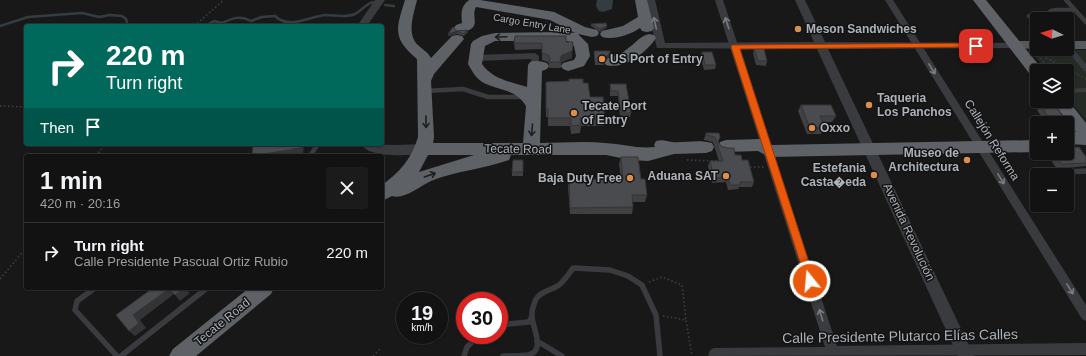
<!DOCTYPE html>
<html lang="en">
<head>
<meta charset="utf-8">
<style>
  body { margin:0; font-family:Helvetica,sans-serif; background:#1b1b1c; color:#f1f3f6; height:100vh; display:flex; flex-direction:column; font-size:15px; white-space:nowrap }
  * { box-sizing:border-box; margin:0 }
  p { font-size:13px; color:#9c9ea0 }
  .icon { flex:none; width:22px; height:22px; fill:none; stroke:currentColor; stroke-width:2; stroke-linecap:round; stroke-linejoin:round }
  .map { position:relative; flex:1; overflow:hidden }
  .panel { position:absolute; left:24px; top:154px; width:360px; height:136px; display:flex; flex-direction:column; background:#121213; border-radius:4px; box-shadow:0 1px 3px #0004,0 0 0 1px #313233 }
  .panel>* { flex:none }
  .banner { position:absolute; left:24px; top:24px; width:360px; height:122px; border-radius:4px; box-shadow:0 1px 3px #0004,0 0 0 1px #313233; background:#00695c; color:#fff; overflow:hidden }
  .needle { width:26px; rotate:275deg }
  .tools { position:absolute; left:1030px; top:12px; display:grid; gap:8px }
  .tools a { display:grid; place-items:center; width:44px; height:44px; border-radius:4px; background:#121213; box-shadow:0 1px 3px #0004,0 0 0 1px #313233; font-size:20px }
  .speed { position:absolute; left:396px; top:292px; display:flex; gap:8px; font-size:20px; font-weight:700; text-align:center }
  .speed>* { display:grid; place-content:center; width:52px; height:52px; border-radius:50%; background:#121213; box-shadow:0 1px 3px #0004,0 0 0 1px #313233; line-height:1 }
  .speed small { font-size:10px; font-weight:400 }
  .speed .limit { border:6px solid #d22; background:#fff; color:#111 }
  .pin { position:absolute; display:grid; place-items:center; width:34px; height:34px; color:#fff; margin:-17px; border-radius:8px; box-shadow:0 2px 6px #0006 }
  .me { position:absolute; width:44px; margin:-22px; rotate:343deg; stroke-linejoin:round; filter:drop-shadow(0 0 3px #0008) }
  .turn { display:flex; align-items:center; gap:14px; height:84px; padding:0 16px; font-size:18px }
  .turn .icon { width:52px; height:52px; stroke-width:2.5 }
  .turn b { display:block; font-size:28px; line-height:34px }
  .then { display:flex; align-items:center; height:38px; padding:0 16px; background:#0003; gap:8px; font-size:15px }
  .round { display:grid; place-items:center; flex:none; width:42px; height:42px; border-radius:4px; background:#1b1b1c }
  .head { display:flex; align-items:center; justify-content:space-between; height:68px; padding:0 16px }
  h1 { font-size:24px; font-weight:700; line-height:30px }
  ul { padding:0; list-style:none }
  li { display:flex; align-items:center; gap:12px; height:60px; padding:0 16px; border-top:1px solid #313233 }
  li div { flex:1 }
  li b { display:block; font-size:15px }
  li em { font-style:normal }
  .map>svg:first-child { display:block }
  .green { fill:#252b24 }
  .water { fill:#333d41 }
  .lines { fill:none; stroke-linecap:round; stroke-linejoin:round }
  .stream { stroke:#333d41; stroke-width:2.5 }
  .path { stroke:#3f4245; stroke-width:1.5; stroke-dasharray:1.5 2.5; stroke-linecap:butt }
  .service-far1 { stroke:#393b3e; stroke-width:4.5 }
  .service { stroke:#393b3e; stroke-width:5.5 }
  .pedestrian { fill:#393b3e; fill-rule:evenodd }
  .minor { fill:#393b3e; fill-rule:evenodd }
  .tertiary { fill:#393b3e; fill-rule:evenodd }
  .primary { fill:#56595d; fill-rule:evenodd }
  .trunk { fill:#5e6266; fill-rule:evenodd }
  .wall { fill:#404043 }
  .shaded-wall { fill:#343437 }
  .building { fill:#4a4b4e; stroke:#343437 }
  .oneway { stroke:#787c81 }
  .oneway2 { stroke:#1e1f20 }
  .route { fill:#ea580c; stroke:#983908 }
  .poi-dot { fill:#dc8f4d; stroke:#131314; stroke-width:1.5 }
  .labels { text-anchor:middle; stroke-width:3; stroke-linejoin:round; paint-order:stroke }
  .far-street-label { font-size:10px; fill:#acb2b8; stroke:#131314 }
  .poi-label { font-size:12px; font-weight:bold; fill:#acb2b8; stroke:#131314; text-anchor:start }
  .street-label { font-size:12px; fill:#acb2b8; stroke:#131314 }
  .near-street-label { font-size:14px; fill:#acb2b8; stroke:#131314 }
</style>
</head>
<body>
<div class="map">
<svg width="1086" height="356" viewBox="0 0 1086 356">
  <rect width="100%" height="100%" fill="#181819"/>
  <!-- green -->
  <polygon class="green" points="1029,49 1086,50 1086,121 1067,97 1067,71 1047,71"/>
  <!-- water -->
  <polygon class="water" points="597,0 613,0 612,9 603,12 599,11 596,6"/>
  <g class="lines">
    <!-- stream -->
    <g class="stream">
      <polyline points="385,5 394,6"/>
      <polyline points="0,26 28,17 82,13 99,17 109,15 122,16 126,19 128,26"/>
      <path d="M 205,26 L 214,21 L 222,23 C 233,18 240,15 251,21 L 262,17 L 275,16 C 289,30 310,16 326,15 C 335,15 346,18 355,14 C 361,11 366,4 373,2"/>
    </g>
    <!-- path -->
    <g class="path">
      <polyline points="194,26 224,0"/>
      <polyline points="1041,53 1063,53"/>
      <polyline points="1039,54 1086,79"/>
      <polyline points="1038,55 1051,71"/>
      <polyline points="0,106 26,107"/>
      <polyline points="96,156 105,144"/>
      <polyline points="687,160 720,161"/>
      <polyline points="750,167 764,167"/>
      <polyline points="0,279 26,248"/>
      <polyline points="649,282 662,277 682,285 686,320"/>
      <polyline points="663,316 686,320 692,356"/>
      <polyline points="373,356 380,349"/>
    </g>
    <!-- service-far1 -->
    <g class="service-far1">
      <polyline points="1066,0 1086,22"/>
      <polyline points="1029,16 1046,15 1051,11 1056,10 1075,10"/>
      <polyline points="425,91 463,89 488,97 524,97"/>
      <polyline points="310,156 318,144"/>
    </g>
    <!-- service -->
    <g class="service">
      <polyline points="1063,175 1066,172 1086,171"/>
      <polyline points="1067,181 1070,185"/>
      <polyline points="95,288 77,301 75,310 117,356"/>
      <polyline points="499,325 529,322 532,316"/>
      <polyline points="537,341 562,356"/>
      <polyline points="121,356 207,288"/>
      <polyline points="464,356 467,347 479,335"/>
      <path d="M 503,356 C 511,356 520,356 528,355 C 546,351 533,329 532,317 C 531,311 534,304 536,299 C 542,290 551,291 559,285 C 565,280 569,274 573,268 L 610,270 L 628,276 L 642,285 L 656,315 L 660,356"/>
    </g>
    <!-- pedestrian -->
    <g class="pedestrian">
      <polygon points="1071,51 1075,51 1086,64 1086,71 1084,71 1071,55"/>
      <polygon points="1086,88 1086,92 1067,93 1067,89"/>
    </g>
    <!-- minor -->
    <g class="minor">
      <polygon points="715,0 723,0 837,346 1086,343 1086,355 708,356 710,350 714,348 825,347"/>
      <polygon points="885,0 893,0 1086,305 1086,321 1082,319"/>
      <polygon points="535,53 539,56 539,65 535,68 531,65 531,59 477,61 473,58 477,55"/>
    </g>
    <!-- tertiary -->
    <g class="tertiary">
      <polygon points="375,0 385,0 367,26 357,26"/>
      <polygon points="645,0 655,0 665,43 814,42 795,0 805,0 825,42 1019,43 1020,45 1019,47 1015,48 828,49 974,356 958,356 817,49 657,48"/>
      <path d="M 361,144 L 395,145 L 423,144 L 427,146 L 429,149 L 427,152 L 423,154 C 409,155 369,159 361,144 Z"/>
    </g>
    <!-- primary -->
    <g class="primary">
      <polygon points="1015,41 1037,41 1038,49 1010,48 1008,45 1010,42"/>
      <polygon points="1067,41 1086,41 1086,49 1066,49"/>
    </g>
    <!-- trunk -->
    <g class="trunk">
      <path d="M 405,0 L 417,0 C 414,13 406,34 418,45 C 423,50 428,52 431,58 L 452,36 L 457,35 L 462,36 L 464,39 L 434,74 L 431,81 L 434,137 L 433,143 L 523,143 L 526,106 C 516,89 500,91 484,83 C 476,79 472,71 468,64 L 471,44 L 473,41 L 482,36 L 495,33 L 563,32 L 575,33 L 550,20 L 476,7 C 471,16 480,25 469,30 C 464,32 461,32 456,31 L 454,28 L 456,25 L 462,23 C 461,13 461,6 469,0 L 480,0 L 554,12 L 585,27 L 597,30 L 599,33 L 597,36 L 592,37 L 578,34 L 588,44 L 590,56 L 584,66 L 568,71 L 563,69 L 561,66 L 563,63 L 574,60 L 576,56 L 574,46 L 568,41 L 495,41 L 485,46 L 482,64 C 492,79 511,82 527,87 L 528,65 L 530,62 C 536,60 541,61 547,63 L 549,66 L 547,69 L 542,71 L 540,143 C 561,143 584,141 605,143 C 623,144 638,149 655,147 L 654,145 L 656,141 C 663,139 666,141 672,142 C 685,143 699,139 712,143 L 714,147 L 712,151 L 706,153 L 674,154 L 648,161 L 631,160 L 606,155 L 511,155 L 509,160 C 483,169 456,171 431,181 C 420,186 404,200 392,196 L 382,201 L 382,185 C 400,172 412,158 418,137 L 417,59 C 392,38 396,29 405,0 ZM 428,155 L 474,155 L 419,172 Z"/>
      <path d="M 635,0 L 647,0 L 654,28 L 652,31 L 647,32 L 642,31 L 640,28 C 630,35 614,40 602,37 L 600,34 L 602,31 L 623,26 L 638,17 Z"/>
      <polygon points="973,0 986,0 1042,69 1043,71 1037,71 1037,78 1032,77"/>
      <path d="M 649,34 L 654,35 L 656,38 C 647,52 624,70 606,65 L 604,62 C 607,56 617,56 623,52 C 632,47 639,36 649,34 Z"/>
      <polygon points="1067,99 1086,123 1086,145 1067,144 1067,132 1076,132 1052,101 1067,101"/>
      <polygon points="761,139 772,145 1037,140 1037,152 769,157 758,151 726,152 720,150 718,146 720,142 726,140"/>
      <polygon points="249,288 274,288 271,294 196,356 169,356 173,349"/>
    </g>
  </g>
  <!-- wall -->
  <g class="wall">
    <polygon points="591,24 607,26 606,28 600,32 591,26"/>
    <polygon points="467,30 468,32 464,36 457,34 448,36 457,31"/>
    <polygon points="566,42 572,58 562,62 561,63 561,68 549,68 549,64 548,62 542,60 542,49 515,50 514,43"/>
    <polygon points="754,49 767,61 766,66 756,65 753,53"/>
    <polygon points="594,51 610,53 610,56 604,61 604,65 595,65"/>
    <polygon points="702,52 716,65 715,69 704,70 700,56"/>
    <polygon points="546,82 583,83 590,97 605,118 604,126 581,126 580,133 571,134 570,126 548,126 548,117 546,117"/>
    <polygon points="610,84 626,84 631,113 630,117 620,117 618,96 610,96"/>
    <polygon points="801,105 836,116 832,122 823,122 825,128 821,134 807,134 798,111"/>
    <polygon points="1055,105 1070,127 1067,130 1067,123 1046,123 1037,110 1041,106"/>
    <polygon points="706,133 719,133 718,142 721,146 742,160 754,182 752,187 739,187 738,189 728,190 726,182 712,183 708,166 710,161 719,161 713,142 704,140 704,139"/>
    <polygon points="1046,153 1067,153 1086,157 1086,166 1057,169"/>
    <polygon points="621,157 641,179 647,195 645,202 632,202 633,207 632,214 570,214 568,187 569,180 621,179 619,164"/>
    <polygon points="523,160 523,176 512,176 512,172"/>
  </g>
  <!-- shaded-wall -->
  <g class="shaded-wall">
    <polygon points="607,26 606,28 600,32 600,29"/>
    <polygon points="467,30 468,32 464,36 464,34"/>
    <polygon points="457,31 457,34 448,36 448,34"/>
    <polygon points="573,42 572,58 562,62 561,63 560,58"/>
    <polygon points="610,53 610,56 603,61 603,59"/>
    <polygon points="301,144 304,144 303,154 292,156 252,156"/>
    <polygon points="184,288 190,293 180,301 175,295"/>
    <polygon points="169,289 174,294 140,320 146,328 135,336 129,331 133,315"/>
  </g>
  <!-- building -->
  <g class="building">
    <polygon points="606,23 607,26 600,29 591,24"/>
    <polygon points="453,27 457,31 467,30 464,34 457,31 448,34"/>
    <polygon points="515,36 566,36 566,42 573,42 572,51 562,55 560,58 561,62 549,62 550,58 548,55 542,53 542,43 514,43"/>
    <polygon points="754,49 764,49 767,61 758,61"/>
    <polygon points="594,51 610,51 610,53 603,59 604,62 595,62"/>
    <polygon points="702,52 712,52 716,65 705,65"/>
    <polygon points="569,79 583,79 583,83 588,83 590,97 603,97 605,118 580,118 581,125 571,126 571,118 548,118 548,109 546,109 546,82 569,81"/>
    <polygon points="610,84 626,84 631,113 621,113 618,91 611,91"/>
    <polygon points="801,105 831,105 836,116 820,116 825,128 810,128"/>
    <polygon points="1055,105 1070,127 1067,127 1067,123 1053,123 1041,106"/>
    <polygon points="706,133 719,133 720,137 718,142 721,146 727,148 734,148 735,155 741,155 742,160 748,160 754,182 740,182 740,185 730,185 728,177 714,178 710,161 723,161 715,137 706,135"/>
    <polygon points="253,144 301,144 300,148 252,156"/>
    <polygon points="1079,147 1086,157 1086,163 1061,164 1053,153 1067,153 1067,148"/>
    <rect x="234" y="155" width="16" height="1"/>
    <polygon points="621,157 638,157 641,179 645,179 647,195 632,195 633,207 570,208 569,180 623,179"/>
    <polygon points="513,160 523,160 523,172 512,172"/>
    <polygon points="153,288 185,288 175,295 169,289 133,315 139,323 129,331 116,315"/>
  </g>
  <!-- one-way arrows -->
  <defs><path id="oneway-shaft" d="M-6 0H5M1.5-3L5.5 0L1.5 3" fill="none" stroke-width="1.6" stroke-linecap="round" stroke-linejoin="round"/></defs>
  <g class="oneway">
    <use href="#oneway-shaft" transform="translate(655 23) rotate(-103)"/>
    <use href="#oneway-shaft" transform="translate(727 23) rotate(-108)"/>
    <use href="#oneway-shaft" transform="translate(932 69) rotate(58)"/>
    <use href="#oneway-shaft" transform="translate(1001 179) rotate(58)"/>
    <use href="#oneway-shaft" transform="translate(1070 289) rotate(58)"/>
    <use href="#oneway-shaft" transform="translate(821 315) rotate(-107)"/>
  </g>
  <g class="oneway2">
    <use href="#oneway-shaft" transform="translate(501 37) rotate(178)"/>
    <use href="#oneway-shaft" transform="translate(426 122) rotate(89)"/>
    <use href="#oneway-shaft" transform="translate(532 130) rotate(95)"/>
    <use href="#oneway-shaft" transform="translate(430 175) rotate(-19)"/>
  </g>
  <!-- route -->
  <polygon class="route" points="976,43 980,46 979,47 740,49 815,281 814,284 810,286 807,284 731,47 732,45"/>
  <!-- markers -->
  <g class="poi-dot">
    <circle cx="798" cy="29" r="4"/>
    <circle cx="602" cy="59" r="4"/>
    <circle cx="869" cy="105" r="4"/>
    <circle cx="574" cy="113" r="4"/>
    <circle cx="812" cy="128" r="4"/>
    <circle cx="967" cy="160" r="4"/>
    <circle cx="874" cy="175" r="4"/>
    <circle cx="726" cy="176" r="4"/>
    <circle cx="630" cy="178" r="4"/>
  </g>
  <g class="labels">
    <!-- far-street labels -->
    <g class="far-street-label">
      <text transform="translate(532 23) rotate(10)" y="4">Cargo Entry Lane</text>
    </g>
    <!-- poi labels -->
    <g class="poi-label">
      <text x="806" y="33">Meson Sandwiches</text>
      <text x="610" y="63">US Port of Entry</text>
      <text x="877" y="102">Taqueria<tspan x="877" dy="14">Los Panchos</tspan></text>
      <text x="582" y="110">Tecate Port<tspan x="582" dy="14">of Entry</tspan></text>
      <text x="820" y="132">Oxxo</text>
      <text x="959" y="157" text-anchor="end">Museo de<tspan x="959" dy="14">Architectura</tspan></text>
      <text x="866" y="172" text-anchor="end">Estefania<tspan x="866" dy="14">Casta�eda</tspan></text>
      <text x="718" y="180" text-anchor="end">Aduana SAT</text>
      <text x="622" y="182" text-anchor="end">Baja Duty Free</text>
    </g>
    <!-- street labels -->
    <g class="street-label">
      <text transform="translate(992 140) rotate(58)" y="4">Callejón Reforma</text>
      <text transform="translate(518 149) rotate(1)" y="4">Tecate Road</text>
      <text transform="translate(909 232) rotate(65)" y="4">Avenida Revolución</text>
      <text transform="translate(222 322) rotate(-39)" y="4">Tecate Road</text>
    </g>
    <!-- near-street labels -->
    <g class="near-street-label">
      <text transform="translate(900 336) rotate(-1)" y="5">Calle Presidente Plutarco Elías Calles</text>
    </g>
  </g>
</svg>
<div class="tools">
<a><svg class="needle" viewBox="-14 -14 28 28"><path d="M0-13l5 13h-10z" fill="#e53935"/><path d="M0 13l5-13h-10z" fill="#9c9ea0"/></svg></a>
<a><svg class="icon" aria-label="layers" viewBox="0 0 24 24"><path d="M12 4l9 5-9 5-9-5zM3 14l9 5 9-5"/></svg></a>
<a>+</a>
<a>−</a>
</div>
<div class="speed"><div>19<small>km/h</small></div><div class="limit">30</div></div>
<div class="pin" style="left:976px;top:46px;background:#d93025"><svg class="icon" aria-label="arrive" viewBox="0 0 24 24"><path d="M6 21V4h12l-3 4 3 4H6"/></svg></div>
<svg class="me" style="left:810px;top:281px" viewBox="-20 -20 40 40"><circle r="17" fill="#ea580c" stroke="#fff" stroke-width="3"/><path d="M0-11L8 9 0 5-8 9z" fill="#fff"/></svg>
<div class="banner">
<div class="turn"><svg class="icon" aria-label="right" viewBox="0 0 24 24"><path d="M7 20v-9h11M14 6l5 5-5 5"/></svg><div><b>220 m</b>Turn right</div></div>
<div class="then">Then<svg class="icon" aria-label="arrive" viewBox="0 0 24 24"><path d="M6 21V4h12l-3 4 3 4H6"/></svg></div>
</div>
<section class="panel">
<div class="head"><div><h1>1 min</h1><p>420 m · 20:16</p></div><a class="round"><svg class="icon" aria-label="close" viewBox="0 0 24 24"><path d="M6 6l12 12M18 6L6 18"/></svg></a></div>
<ul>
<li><svg class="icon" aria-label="right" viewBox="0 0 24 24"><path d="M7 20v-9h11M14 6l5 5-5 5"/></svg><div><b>Turn right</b><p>Calle Presidente Pascual Ortiz Rubio</p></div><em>220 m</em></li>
</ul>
</section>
</div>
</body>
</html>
